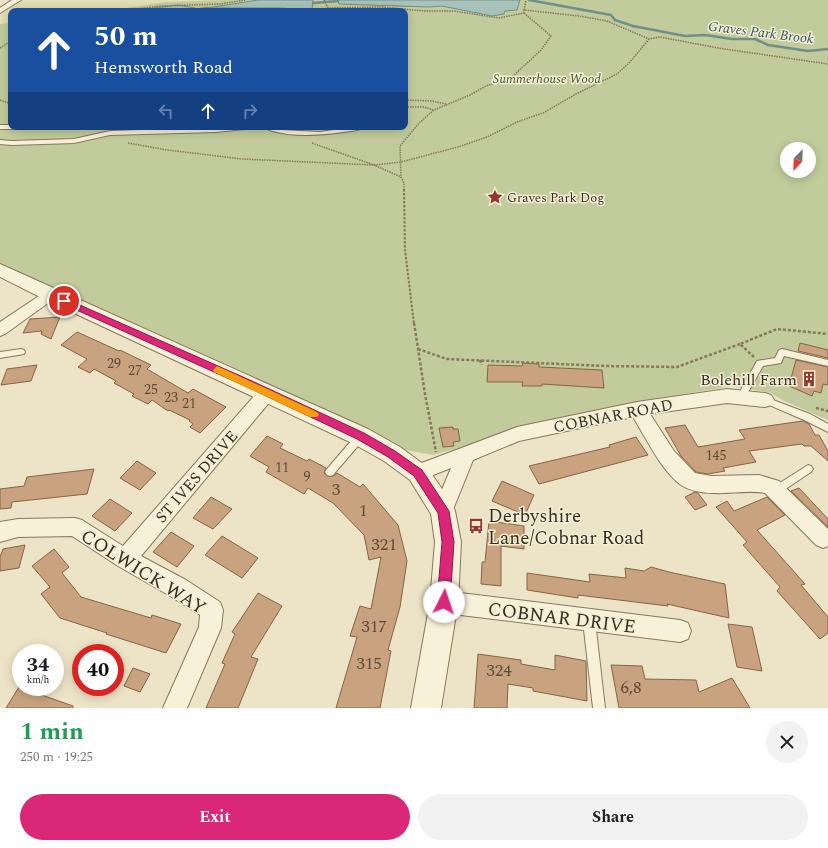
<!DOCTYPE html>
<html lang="en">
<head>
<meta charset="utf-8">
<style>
  body { margin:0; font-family:Spectral,serif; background:#f2f2f2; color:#202124; height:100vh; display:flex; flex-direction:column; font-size:15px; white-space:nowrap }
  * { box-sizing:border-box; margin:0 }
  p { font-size:13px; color:#757577 }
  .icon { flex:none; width:22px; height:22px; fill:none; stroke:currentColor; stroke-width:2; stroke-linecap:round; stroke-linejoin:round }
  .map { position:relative; height:708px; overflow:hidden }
  .panel { display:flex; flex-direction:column; background:#fff; flex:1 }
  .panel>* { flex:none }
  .guide { position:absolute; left:8px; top:8px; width:400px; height:122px; border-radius:8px; box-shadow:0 2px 10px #0003; background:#1a4fa0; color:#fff; overflow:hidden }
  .needle { width:26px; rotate:203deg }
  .buttons { position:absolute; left:780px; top:142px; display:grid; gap:8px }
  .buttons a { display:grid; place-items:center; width:36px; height:36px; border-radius:50%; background:#fff; box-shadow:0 2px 10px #0003; font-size:20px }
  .speed { position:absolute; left:12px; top:644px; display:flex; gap:8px; font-size:20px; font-weight:700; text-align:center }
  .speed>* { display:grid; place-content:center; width:52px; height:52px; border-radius:50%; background:#fff; box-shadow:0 2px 10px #0003; line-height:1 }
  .speed small { font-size:10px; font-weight:400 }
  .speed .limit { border:6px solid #d22; background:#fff; color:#111 }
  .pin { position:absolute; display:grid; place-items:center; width:34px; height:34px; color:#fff; margin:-17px; border:2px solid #fff; border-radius:50%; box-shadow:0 1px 4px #0007 }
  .me { position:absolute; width:44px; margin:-22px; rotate:4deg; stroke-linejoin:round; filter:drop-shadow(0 0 3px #0008) }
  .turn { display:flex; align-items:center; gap:14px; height:84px; padding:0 20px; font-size:18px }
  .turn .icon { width:52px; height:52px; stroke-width:2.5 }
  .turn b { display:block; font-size:28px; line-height:34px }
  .lanes { display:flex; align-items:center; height:38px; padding:0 20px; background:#0003; justify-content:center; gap:20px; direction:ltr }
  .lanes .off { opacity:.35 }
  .round { display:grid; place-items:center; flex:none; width:42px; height:42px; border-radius:21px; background:#f2f2f2 }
  .head { display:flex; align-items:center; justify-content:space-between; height:68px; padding:0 20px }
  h1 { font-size:24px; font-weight:700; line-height:30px; color:#1e9e55 }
  .primary-button { display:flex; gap:8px; margin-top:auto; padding:8px 20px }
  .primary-button a { flex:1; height:46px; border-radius:24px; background:#db2777; color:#fff; font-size:16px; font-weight:700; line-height:46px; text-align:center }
  .primary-button a+a { background:#f2f2f2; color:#202124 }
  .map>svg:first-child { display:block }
  .farmland { fill:#e2deb5 }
  .green { fill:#c2cb9b; fill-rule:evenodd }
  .water { fill:#a8c1bb; stroke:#6f8f89 }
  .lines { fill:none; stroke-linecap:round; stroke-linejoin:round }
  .stream { stroke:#6f8f89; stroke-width:2.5 }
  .building { fill:#c9a37f; stroke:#866344 }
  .service-casing { stroke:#88775d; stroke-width:2 }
  .minor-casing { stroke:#88775d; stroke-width:2 }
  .tertiary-casing { stroke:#88775d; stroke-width:2 }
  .path-far2 { stroke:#88775d; stroke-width:1.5; stroke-dasharray:1.5 1; stroke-linecap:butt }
  .path-far1 { stroke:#88775d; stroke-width:2; stroke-dasharray:2.5 1.5; stroke-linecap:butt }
  .path { stroke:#88775d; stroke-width:2.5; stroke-dasharray:3 2; stroke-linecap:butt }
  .service { fill:#f8f1da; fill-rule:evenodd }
  .minor { fill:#f8f1da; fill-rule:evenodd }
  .tertiary { fill:#f8f1da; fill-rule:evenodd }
  .route { fill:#db2777; stroke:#8e194d }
  .slow { fill:#f59e0b }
  .labels { text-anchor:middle; stroke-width:3; stroke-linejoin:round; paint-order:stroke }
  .far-park-label { font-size:13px; font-style:italic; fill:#465428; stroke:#f4eed7 }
  .far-poi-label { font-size:13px; fill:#392e20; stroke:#f4eed7; text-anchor:start }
  .far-water-label { font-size:14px; font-style:italic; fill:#305858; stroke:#f4eed7 }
  .number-label { font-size:14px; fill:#5d4b38 }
  .poi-label { font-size:16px; fill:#392e20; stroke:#f4eed7; text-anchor:end }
  .street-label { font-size:16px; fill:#392e20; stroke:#f4eed7 }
  .near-number-label { font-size:17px; fill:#5d4b38 }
  .near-poi-label { font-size:19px; fill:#392e20; stroke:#f4eed7; text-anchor:start }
  .near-street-label { font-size:19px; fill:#392e20; stroke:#f4eed7 }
</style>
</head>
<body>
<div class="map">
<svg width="828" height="708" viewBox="0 0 828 708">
  <rect width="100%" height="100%" fill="#ede4c7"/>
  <!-- farmland -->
  <polygon class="farmland" points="23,0 223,0 166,2 105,11 11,11 11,23 0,24 0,14"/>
  <!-- green -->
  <path class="green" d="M 223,0 L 828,0 L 828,420 L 782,400 L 771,393 L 732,386 L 655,399 L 565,419 L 433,455 L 405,450 L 0,263 L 0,24 L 11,23 L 11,127 L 405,127 L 405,11 L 105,11 L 166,2 ZM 787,149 L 809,149 L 809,171 L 787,171 Z"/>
  <!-- water -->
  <g class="water">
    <polygon points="258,0 313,0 312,10 297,11 284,8 207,8"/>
    <polygon points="338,0 520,0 517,10 505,11 504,14 492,16 442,6 428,7 339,4"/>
    <polygon points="178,5 195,8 193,11 132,11"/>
  </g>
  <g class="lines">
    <!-- stream -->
    <g class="stream">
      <polyline points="529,0 611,15 615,20 633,26 685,36 705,35 732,39 755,39 768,45 808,51 828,49"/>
      <polyline points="313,3 338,1"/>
      <polyline points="194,10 207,8"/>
    </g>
  </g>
  <!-- building -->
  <g class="building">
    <polygon points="60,317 51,339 41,334 42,331 23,333 30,319"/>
    <polygon points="77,332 119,351 120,350 151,365 147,369 188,393 193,389 226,407 200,433 190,427 193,424 189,421 190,420 169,410 168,411 152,400 148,404 132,396 134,394 114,383 116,381 94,369 90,373 78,367 87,359 61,345"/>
    <polygon points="800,343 828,350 828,358 798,351"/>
    <polygon points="796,360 828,367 828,385 823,384 821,393 814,391 812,396 789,386"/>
    <polygon points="523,363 539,364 539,367 602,370 604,388 542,384 542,386 522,386 523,382 487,382 488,365 522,366"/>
    <polygon points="37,365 31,381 1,385 7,369"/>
    <polygon points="803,421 809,424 815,435 819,435 828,451 828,461 811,446 804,446 802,444 749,451 756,462 723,468 725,471 708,474 696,472 681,456 665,428 685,425 698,447 745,439 739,430"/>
    <polygon points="453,427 453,429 458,429 460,441 453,442 454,446 443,447 439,428"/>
    <polygon points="267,436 283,444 280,448 307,461 309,459 326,468 324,473 327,476 333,476 337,473 360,487 363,484 398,525 407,561 400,607 388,650 391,651 380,708 336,708 357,637 350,636 360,606 371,609 381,557 369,560 364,535 333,503 308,488 304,494 266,472 269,467 250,456"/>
    <polygon points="636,437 648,455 539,484 529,466 610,447 609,445"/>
    <polygon points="137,461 156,473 140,490 120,478"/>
    <polygon points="94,469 87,494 12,502 11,508 0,509 0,489 24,486 27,477"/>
    <polygon points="502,481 534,495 525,515 492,501"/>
    <polygon points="799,488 828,519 828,527 791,491"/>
    <polygon points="695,492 698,493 707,505 695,510 685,497"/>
    <polygon points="211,497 232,509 213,529 193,518"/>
    <polygon points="767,497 785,515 757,530 805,584 801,585 828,617 828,633 820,639 777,591 780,587 743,545 747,542 716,507 727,501 734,511"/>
    <polygon points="110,499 132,513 115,531 92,516"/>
    <polygon points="489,521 524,526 524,549 501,546 501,586 481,584 482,562 485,562"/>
    <polygon points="171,532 194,546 177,567 153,552"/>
    <polygon points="222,536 258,558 242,578 205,555"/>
    <polygon points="25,545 19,568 0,571 0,557 3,549"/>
    <polygon points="54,549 69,567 62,573 81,597 151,618 152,615 181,624 166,653 106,634 107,633 60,618 41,594 50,587 32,566"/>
    <polygon points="651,567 669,572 725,584 729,618 667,604 668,606 578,595 578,598 527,590 527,573 590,582 589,574 626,578 625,568 644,571"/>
    <polygon points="258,593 282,606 251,657 258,659 238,708 206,708 225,664 222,663 235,634 232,632"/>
    <polygon points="728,624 752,627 762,671 737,667"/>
    <polygon points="478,654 521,660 521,664 555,670 555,655 586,661 587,701 533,691 533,688 508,684 507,708 474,708"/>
    <polygon points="611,665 642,666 645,679 696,680 699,692 732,678 750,708 619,708"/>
    <polygon points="133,668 150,674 140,692 124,686"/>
    <polygon points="19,687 73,706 73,708 6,708"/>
  </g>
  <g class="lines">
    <defs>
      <g id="service">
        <polygon points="0,125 11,125 11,127 15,127 12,129 0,129"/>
        <polygon points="229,127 248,127 245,129 215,132 110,135 74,143 12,145 0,144 0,140 12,141 74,139 110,131"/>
        <path d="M 267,127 L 273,127 L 281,130 L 320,132 L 354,127 L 361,128 L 358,130 C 328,134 299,139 269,130 Z"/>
        <polygon points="21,349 24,350 25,352 24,354 0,358 0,352"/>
        <polygon points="782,349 828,360 828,366 784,356 781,363 763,366 744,399 738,399 737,397 757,361 775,358 779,350"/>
        <polygon points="765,397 810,414 828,424 828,432 804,420 762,402 761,400 762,398"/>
        <polygon points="360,433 363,434 364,437 363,440 333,475 330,476 327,475 325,472 327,469 357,434"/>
        <polygon points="808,465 811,466 813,469 811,472 778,494 775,495 772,494 770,491 772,488"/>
        <polygon points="589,615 593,617 595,621 605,708 593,708 583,621 585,617"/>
      </g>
      <g id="minor">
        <polygon points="12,0 21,0 0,13 0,8"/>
        <polygon points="50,290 55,292 57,295 55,298 5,334 0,336 0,322 45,292"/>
        <polygon points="267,386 273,388 275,393 273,398 141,556 186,580 220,602 223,610 221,628 187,708 163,708 199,627 200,615 170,596 118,566 72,536 18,537 0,542 0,522 18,519 75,518 82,520 123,546 261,388"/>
        <path d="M 727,389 L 765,393 L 771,395 L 774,400 L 771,405 L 765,407 L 727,403 L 650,414 L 674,451 L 695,473 L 711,476 L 759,475 L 779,481 L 828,529 L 828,546 L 823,548 L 816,545 L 765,493 C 749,490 730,494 713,493 C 702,493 690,491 681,485 C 661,470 646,438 633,417 L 519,441 L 473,460 L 450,517 L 443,520 L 436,517 L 433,511 L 451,468 L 418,481 L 411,479 L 409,473 L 411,467 L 517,427 L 637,402 Z"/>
        <polygon points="444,591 680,620 688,623 691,631 688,639 680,642 444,613 436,610 433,602 436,594"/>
      </g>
      <polygon id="tertiary" points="0,264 368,429 400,447 426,466 452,503 455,511 461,542 458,602 441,708 411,708 430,602 435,542 431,514 410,480 384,461 352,443 44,299 0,277"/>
    </defs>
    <!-- service casing -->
    <use href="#service" class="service-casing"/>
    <!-- minor casing -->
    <use href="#minor" class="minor-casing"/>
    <!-- tertiary casing -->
    <use href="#tertiary" class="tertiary-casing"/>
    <!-- path-far2 -->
    <g class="path-far2">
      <polyline points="324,0 328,8"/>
      <polyline points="524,10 526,0"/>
      <polyline points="122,11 161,6 220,4 245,0"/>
      <polyline points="326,11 328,8 381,7 425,11 454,11 499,18 524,13 524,10 579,16 607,21 649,39 660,37 718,48 828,64"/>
      <polyline points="0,48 11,41"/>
      <polyline points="0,100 11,104"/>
      <polyline points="405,100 432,101 446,104"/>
      <polyline points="405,107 424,107 433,110"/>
      <polyline points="128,143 167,150 242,159 374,165 401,162 458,147 487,137 517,122 543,113 576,94 617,74 630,62 649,39"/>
      <polyline points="312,143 374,165 401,177"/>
      <polyline points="404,190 404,183 401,177 400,146 419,123 434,110 470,95 486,86 512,77 541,50 551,36 524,13"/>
    </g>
    <!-- path-far1 -->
    <polyline class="path-far1" points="404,189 405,250 414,324"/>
    <!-- path -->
    <g class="path">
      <polyline points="414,323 425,394 436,452"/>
      <polyline points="418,349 447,359 605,366 677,367 740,344"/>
      <polyline points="754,357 740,344 777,329 828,334"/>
      <polyline points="480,360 482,365"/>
      <polyline points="816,408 828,411"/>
    </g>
    <!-- service -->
    <use href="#service" class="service"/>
    <!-- minor -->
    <use href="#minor" class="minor"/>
    <!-- tertiary -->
    <use href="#tertiary" class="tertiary"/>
  </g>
  <!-- route -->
  <polygon class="route" points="64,298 252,381 364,433 395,451 422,470 449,511 454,542 450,602 448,606 444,608 439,606 437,602 442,542 438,513 414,476 388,457 357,439 245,386 61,303 60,301"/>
  <!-- slow -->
  <polygon class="slow" points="217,366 317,412 319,415 317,417 310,417 214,372 213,370"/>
  <!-- icons -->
  <defs>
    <symbol id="sight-bare" viewBox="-9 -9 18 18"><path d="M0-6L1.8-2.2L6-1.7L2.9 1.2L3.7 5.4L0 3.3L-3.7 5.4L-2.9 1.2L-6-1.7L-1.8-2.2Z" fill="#95362f" stroke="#f4eed7" stroke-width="2.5" paint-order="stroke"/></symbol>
    <symbol id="building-bare" viewBox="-9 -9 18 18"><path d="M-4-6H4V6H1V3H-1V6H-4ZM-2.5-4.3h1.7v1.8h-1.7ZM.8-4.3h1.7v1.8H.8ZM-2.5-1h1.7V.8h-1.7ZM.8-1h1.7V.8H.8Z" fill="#95362f" stroke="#f4eed7" stroke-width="2.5" paint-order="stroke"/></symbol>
    <symbol id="bus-bare" viewBox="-9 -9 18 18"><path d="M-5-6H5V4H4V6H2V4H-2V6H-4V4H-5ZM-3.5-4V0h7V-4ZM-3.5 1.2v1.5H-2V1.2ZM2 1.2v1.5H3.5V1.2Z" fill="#95362f" stroke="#f4eed7" stroke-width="2.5" paint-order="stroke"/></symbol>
  </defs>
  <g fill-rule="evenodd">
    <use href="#sight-bare" x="484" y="186" width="22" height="22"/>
    <use href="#building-bare" x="798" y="368" width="22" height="22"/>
    <use href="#bus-bare" x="465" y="515" width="22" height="22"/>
  </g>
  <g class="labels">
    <!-- far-park labels -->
    <g class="far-park-label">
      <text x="547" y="83">Summerhouse Wood</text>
    </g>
    <!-- far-poi labels -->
    <g class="far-poi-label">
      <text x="507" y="202">Graves Park Dog</text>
    </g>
    <!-- far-water labels -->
    <g class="far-water-label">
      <text transform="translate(761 32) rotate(7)" y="5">Graves Park Brook</text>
    </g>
    <!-- number labels -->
    <g class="number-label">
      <text x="114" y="368">29</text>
      <text x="135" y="375">27</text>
      <text x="151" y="394">25</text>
      <text x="171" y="402">23</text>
      <text x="189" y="408">21</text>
      <text x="716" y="460">145</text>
      <text x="282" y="472">11</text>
      <text x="307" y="481">9</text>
    </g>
    <!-- poi labels -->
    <g class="poi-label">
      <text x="797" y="385">Bolehill Farm</text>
    </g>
    <!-- street labels -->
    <g class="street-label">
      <text transform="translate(613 415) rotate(-11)" y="6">COBNAR ROAD</text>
      <text transform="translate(196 476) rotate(-49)" y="6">ST IVES DRIVE</text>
    </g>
    <!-- near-number labels -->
    <g class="near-number-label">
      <text x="336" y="495">3</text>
      <text x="363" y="516">1</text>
      <text x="384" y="550">321</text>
      <text x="374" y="632">317</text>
      <text x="369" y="669">315</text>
      <text x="499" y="676">324</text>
      <text x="631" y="693">6,8</text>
    </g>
    <!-- near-poi labels -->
    <g class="near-poi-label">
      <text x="488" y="522">Derbyshire<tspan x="488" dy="22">Lane/Cobnar Road</tspan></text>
    </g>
    <!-- near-street labels -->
    <g class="near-street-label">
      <text transform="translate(144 571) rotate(32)" y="7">COLWICK WAY</text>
      <text transform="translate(562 617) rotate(7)" y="7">COBNAR DRIVE</text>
    </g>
  </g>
</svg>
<div class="buttons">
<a><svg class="needle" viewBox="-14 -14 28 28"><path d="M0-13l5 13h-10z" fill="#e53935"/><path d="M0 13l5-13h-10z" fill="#757577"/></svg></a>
</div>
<div class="speed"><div>34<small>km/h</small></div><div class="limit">40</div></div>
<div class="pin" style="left:64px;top:301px;background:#d93025"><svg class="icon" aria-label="arrive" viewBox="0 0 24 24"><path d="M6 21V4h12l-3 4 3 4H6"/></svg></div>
<svg class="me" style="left:444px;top:602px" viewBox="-20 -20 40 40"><circle r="19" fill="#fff"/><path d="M0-13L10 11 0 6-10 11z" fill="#db2777"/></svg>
<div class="guide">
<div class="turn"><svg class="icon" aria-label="ahead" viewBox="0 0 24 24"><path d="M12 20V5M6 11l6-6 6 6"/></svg><div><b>50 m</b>Hemsworth Road</div></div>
<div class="lanes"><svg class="icon off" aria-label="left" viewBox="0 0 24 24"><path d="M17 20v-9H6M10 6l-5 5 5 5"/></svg><svg class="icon" aria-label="ahead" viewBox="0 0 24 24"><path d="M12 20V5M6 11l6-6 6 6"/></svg><svg class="icon off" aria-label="right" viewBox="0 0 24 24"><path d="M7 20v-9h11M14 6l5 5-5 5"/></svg></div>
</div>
</div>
<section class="panel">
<div class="head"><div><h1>1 min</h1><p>250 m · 19:25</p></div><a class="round"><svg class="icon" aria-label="close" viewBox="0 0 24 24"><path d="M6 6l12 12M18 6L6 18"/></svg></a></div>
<div class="primary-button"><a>Exit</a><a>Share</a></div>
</section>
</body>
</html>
